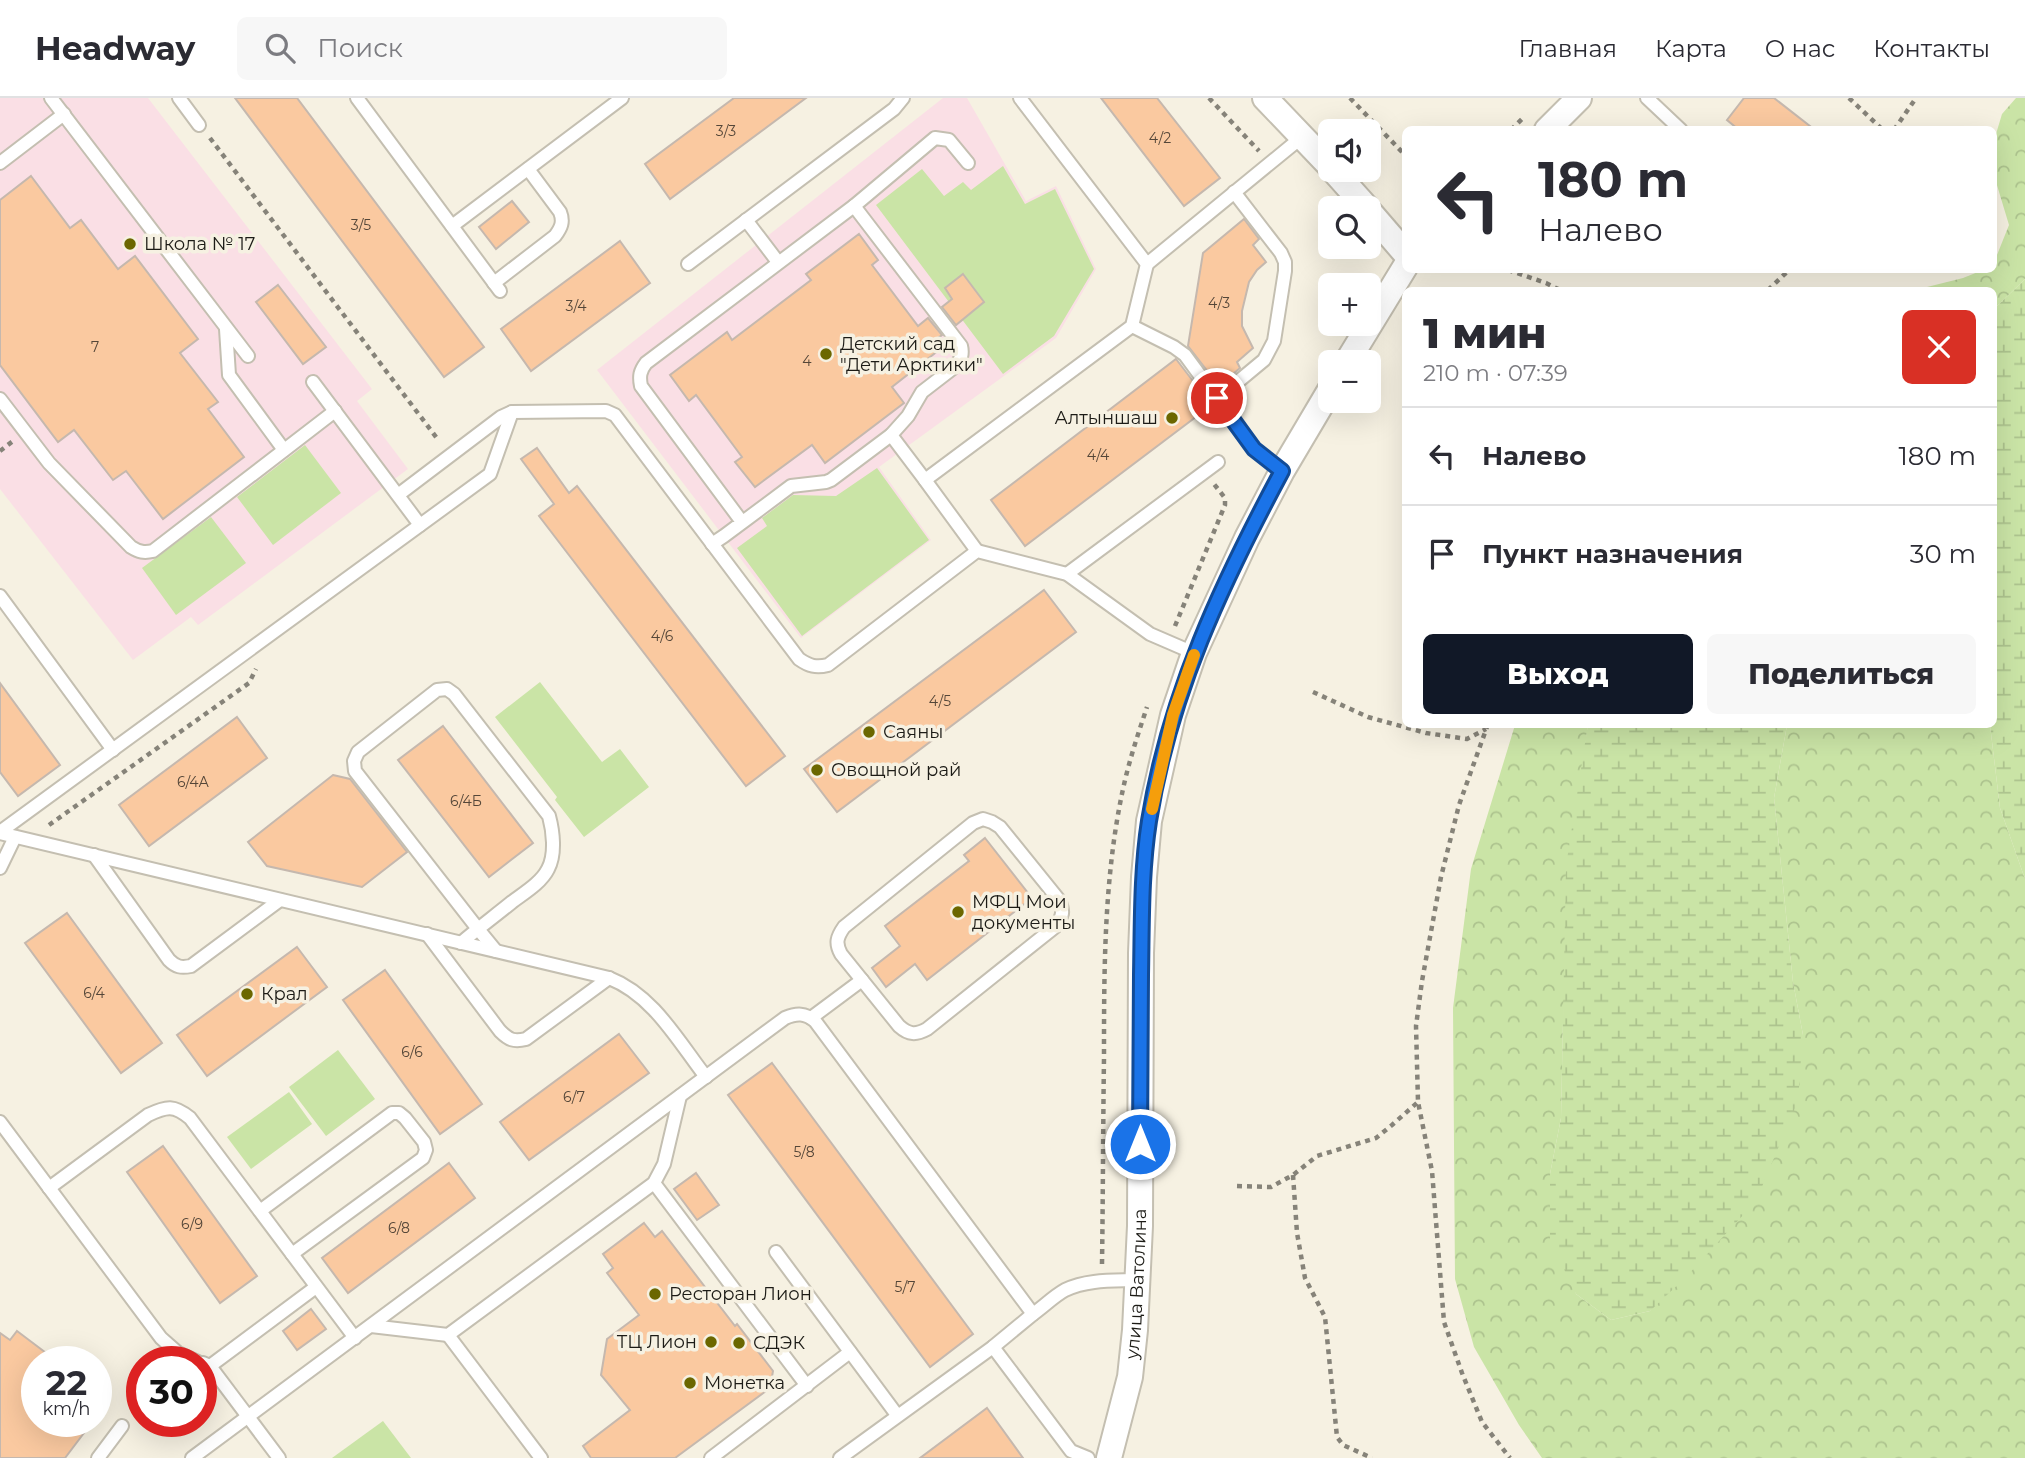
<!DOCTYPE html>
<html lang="ru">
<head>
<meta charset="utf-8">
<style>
  body { margin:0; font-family:Montserrat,sans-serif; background:#f7f7f7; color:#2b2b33; height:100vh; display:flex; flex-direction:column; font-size:26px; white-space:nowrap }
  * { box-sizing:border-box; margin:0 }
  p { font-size:23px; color:#7c7c81 }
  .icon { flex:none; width:38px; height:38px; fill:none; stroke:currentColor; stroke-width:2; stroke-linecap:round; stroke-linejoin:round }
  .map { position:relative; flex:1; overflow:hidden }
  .drawer { position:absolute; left:1402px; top:189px; width:595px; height:441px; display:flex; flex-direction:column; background:#fff; border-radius:10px; box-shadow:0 7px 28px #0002 }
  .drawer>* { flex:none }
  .hud { position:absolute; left:1402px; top:28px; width:595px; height:147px; border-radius:10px; box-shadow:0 7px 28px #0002; background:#fff; color:#2b2b33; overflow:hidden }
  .controls { position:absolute; left:1318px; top:21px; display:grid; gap:14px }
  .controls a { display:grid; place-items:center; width:63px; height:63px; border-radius:10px; background:#fff; box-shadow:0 7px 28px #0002; font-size:35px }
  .speed { position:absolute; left:21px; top:1248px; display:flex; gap:14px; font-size:35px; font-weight:700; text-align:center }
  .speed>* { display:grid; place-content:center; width:91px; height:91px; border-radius:50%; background:#fff; box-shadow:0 7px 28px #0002; line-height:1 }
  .speed small { font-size:18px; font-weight:400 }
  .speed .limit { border:10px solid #d22; background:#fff; color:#111 }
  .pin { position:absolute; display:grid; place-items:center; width:60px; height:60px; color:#fff; margin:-30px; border:4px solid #fff; border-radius:50%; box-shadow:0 2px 7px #0007 }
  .me { position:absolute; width:77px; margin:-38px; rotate:0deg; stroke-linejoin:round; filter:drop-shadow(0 0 5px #0008) }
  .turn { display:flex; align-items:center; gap:24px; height:147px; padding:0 21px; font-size:32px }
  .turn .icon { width:91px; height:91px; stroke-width:2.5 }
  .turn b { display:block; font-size:49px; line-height:60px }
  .round { display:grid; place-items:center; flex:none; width:74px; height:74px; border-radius:10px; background:#f7f7f7 }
  .head { display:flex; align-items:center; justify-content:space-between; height:119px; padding:0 21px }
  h1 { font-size:42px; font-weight:800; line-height:52px }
  .action { display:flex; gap:14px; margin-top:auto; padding:14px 21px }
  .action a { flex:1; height:80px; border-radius:10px; background:#111827; color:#fff; font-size:28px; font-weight:800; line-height:80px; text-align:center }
  .action a+a { background:#f7f7f7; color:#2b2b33 }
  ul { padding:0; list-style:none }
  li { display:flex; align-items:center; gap:21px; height:98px; padding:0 21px; border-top:2px solid #e1e1e2 }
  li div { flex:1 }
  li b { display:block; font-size:26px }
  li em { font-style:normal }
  header { display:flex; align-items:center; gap:42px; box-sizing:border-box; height:98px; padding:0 35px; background:#fff; border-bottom:2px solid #e1e1e2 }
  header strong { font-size:33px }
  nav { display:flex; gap:38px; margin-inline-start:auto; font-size:24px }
  .search { width:490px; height:63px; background:#f7f7f7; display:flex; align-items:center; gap:18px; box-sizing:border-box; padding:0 24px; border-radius:10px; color:#7c7c81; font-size:26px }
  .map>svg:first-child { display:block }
  .education { fill:#fadfe5 }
  .green { fill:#cae4a6 }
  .forest { fill:url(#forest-crowns) }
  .wetland { fill:url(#wetland-marsh) }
  .building { fill:#fac9a0; stroke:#c5b8ae; stroke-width:2 }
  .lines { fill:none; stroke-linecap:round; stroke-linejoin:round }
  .lane-casing { stroke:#c4bfb1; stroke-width:16 }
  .street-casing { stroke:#c4bfb1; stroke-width:28 }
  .path { stroke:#868379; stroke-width:4.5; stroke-dasharray:5 5; stroke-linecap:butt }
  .lane { stroke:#fff; stroke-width:12 }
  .street { stroke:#fff; stroke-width:24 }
  .route-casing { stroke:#114b97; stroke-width:18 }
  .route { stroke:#1a73e8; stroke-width:12 }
  .slow { stroke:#f59e0b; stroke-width:12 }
  .poi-dot { fill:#6b6700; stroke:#f6f1e2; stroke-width:2.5 }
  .labels { text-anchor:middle; stroke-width:7; stroke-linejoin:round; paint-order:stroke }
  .number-label { font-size:14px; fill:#544638 }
  .poi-label { font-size:18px; fill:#1c1b16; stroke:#f6f1e2; text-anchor:start }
  .street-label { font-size:18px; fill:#1c1b16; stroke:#f6f1e2 }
</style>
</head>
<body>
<header>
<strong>Headway</strong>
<div class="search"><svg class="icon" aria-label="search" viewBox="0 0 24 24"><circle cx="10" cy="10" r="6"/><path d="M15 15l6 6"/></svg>Поиск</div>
<nav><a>Главная</a><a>Карта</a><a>О нас</a><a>Контакты</a></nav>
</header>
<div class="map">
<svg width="2025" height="1360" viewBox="0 0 2025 1360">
  <defs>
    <pattern id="forest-crowns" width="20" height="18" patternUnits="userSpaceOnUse" patternTransform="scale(1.75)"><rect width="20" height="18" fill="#cae4a6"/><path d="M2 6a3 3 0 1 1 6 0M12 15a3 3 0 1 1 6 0" fill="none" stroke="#adc38e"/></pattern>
    <pattern id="wetland-marsh" width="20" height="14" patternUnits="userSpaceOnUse" patternTransform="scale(1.75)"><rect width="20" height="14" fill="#cae4a6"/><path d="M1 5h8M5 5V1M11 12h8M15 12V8" fill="none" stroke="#adc38e"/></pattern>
  </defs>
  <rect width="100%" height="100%" fill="#f6f1e2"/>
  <!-- education -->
  <g class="education">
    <polygon points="0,0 148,0 372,291 357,303 408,371 198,527 191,519 133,562 0,391"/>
    <polygon points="943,0 967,0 1026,103 1056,88 1096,171 1056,240 879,369 931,442 801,540 597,272"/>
  </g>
  <!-- green -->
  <g class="green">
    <polygon points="1003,68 1025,106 1055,91 1094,171 1054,238 1003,276 876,107 922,71 944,98 963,84 971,92"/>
    <polygon points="305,347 341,395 273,447 237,399"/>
    <polygon points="877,370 929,442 802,538 737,450 767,428 762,420 793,397 836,398"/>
    <polygon points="211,419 246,465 176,517 142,470"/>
    <polygon points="540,584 602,664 620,651 649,689 584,739 555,702 557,699 495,619"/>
    <polygon points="338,952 375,1001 326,1038 289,989"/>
    <polygon points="289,994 312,1026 251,1071 227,1039"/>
    <polygon points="383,1323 411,1360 332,1360"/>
  </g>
  <!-- forest -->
  <g class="forest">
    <polygon points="2016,0 2025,0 2025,181 1993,212 1993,192 1915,192 1963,180 1983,172 1993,172 1993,167 2009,127 1993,74 1993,46 2002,16"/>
    <polygon points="1515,627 1588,627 1581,680 1563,924 1561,1020 1550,1076 1576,1196 1611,1222 1650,1213 1803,937 1793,884 1774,700 1787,627 1990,627 2000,710 2025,781 2025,1360 1542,1360 1519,1327 1474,1249 1455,1181 1453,910 1471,771"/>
  </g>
  <!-- wetland -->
  <g class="wetland">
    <polygon points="2025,181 2025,781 2000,710 1990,627 1993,626 1993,212"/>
    <polygon points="1588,626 1787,627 1774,700 1793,884 1803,937 1798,1003 1756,1103 1686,1179 1650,1213 1611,1222 1576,1196 1550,1142 1550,1076 1561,1020 1566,768"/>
  </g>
  <!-- building -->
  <g class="building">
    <polygon points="235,0 297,0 484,249 444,279"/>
    <polygon points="734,0 806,0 670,101 645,66"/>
    <polygon points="1101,0 1157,0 1220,80 1184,108"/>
    <polygon points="1744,0 1774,0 1815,32 1739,32 1727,22"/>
    <polygon points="31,78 70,130 81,122 118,171 135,158 198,241 180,255 218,304 208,311 244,359 163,421 126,373 113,382 74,332 58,344 0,267 0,102"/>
    <polygon points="512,103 529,124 496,151 479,129"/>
    <polygon points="1244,121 1259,141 1253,147 1266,164 1257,172 1249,184 1242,213 1242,228 1253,250 1237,264 1240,270 1219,288 1188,248 1203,155"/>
    <polygon points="859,136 878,162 872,167 918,228 928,220 942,237 938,240 944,248 892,289 904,305 825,365 812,347 755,389 735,364 742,359 696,297 689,303 670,277 727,234 732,242 811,182 806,176"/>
    <polygon points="620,143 650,185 531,273 501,231"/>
    <polygon points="963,176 984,204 956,227 942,209 952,201 945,190"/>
    <polygon points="278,187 326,249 303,266 256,204"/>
    <polygon points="1176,261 1206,300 1200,305 1205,312 1025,448 991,402"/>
    <polygon points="537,350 569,395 577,388 785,658 746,688 539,418 554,406 521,361"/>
    <polygon points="1044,492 1076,534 837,714 804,671"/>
    <polygon points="0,585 60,667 18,698 0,674"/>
    <polygon points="237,619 267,660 149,748 119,707"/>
    <polygon points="443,628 533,745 489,779 398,662"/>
    <polygon points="333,677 350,681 407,754 362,789 267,768 248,744"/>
    <polygon points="985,740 1032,800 927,882 915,866 886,889 872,870 900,848 885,828 969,763 964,757"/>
    <polygon points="67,815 162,945 121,975 25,845"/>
    <polygon points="297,849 327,889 207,978 177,937"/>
    <polygon points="385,872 482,1006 440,1036 343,902"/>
    <polygon points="619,936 649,975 529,1062 500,1024"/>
    <polygon points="772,965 973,1236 930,1269 728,997"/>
    <polygon points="163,1048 257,1178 220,1205 127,1074"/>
    <polygon points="449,1065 475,1100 348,1195 322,1160"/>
    <polygon points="696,1075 719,1107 697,1122 674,1091"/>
    <polygon points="644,1125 655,1139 662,1133 735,1228 737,1226 773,1273 770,1290 675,1360 591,1360 583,1348 630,1312 601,1277 607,1241 639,1217 607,1175 613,1170 603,1156"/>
    <polygon points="311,1211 326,1231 297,1252 283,1233"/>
    <polygon points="17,1233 58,1264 37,1264 37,1323 93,1323 65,1360 0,1360 0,1235 10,1242"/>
    <polygon points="987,1310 1023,1360 920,1360"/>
  </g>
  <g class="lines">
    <defs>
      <g id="lane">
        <polyline points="51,0 248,258"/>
        <polyline points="179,0 199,27"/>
        <polyline points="357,0 500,193"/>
        <polyline points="1647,0 1681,32"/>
        <polyline points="0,65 64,16"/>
        <polyline points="854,108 935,40 949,42 968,65"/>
        <polyline points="746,122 778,164"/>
        <polyline points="452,128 622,0"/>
        <polyline points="688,166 894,11 903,0"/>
        <polyline points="1147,166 1302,39"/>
        <path d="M 494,185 L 555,138 C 561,130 564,124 560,114 L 528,71"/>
        <polyline points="1132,228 1174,249 1185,257 1254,351 1282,373"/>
        <polyline points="226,231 229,277 284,352"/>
        <polyline points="313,284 420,427"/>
        <path d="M 0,301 L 49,365 L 131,449 C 139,454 144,455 153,453 L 335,313"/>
        <polyline points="1217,301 1264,262 1274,243 1285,173 1285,164 1281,155 1234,94"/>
        <polyline points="891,337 925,382"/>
        <path d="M 398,397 L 501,319 L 512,314 L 606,313 L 615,317 L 799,561 C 809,568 816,570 828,567 L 977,453 L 1067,476 L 1150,536 L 1194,555"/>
        <path d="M 712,446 L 724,438 L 791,388 L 826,384 L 831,382 L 891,337 L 908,318 L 922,294 L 957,267 C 961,260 963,256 961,248 L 854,108 L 646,265 C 640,273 639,278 641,288 L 742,424"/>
        <polyline points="977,453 925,382 1132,228 1147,166 1020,0"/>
        <polyline points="1067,476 1218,364"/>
        <polyline points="0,498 113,652"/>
        <path d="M 983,721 L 992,724 L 1000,729 L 1059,802 C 1064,813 1063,818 1056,828 L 927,931 C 916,937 909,937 899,928 L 841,856 C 835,845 837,839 844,829 L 973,725 Z"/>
        <polyline points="0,734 490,376 512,314"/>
        <path d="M 0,735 L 609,880 C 653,897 678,943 706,979"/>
        <path d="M 94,757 L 169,862 C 176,869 181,870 191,868 L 280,802"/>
        <polyline points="0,770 15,739"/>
        <path d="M 427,836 L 500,933 C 509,942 514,944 526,941 L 609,880"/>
        <path d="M 461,845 C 477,831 495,818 512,804 C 524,795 541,785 548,771 C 556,756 553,733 549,718 L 454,596 L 447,591 L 437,592 L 358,654 L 354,663 L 355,673 L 478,831 L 496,853"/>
        <polyline points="811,920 862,882"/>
        <polyline points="0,1024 161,1240 178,1255 198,1264"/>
        <polyline points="654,1085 807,1288"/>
        <path d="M 49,1090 L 148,1017 C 167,1008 174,1007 190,1020 L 355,1240"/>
        <polyline points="260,1113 392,1015 399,1015 405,1020 424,1044 426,1052 423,1060 292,1156"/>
        <polyline points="776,1154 897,1317"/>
        <polyline points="371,1228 448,1237 654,1085 664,1066 680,998"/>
        <polyline points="448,1237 541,1360"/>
        <polyline points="993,1249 1071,1353 1088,1360"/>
        <polyline points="203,1265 210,1268 279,1360"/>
        <polyline points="210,1268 316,1189"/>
        <polyline points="98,1360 122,1328"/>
        <path d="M 192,1360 L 785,920 C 797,915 805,915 815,923 L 1033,1216 C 1043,1209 1054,1198 1065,1192 C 1088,1181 1114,1183 1138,1182"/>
        <polyline points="711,1360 850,1254"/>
        <polyline points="840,1360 993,1249 1033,1216"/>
      </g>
      <g id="street">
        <polyline points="1265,0 1330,68"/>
        <polyline points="1547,32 1579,0"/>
        <polyline points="1333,72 1367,110"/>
        <polyline points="1368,112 1405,155"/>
        <polyline points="1347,264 1405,169"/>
        <path id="s1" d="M 1109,1360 L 1130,1279 L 1135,1232 L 1140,1128 L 1141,855 L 1144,779 L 1149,723 L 1173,617 L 1194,555 L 1247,440 L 1282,373 L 1330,292"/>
      </g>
    </defs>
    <!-- lane casing -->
    <use href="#lane" class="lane-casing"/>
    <!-- street casing -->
    <use href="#street" class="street-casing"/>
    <!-- path -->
    <g class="path">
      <polyline points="1209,0 1259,53"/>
      <polyline points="1350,0 1405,57"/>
      <polyline points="1849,0 1883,32"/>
      <polyline points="1511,32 1525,18"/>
      <polyline points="1894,32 1916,0"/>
      <polyline points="210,40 439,343"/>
      <polyline points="1508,172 1546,185 1560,192"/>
      <polyline points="1768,192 1789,172"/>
      <polyline points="0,353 13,343"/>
      <polyline points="1175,528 1225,407 1225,400 1214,386"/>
      <polyline points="1313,594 1368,619 1426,635 1467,641 1486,631"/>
      <polyline points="1488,626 1459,707 1441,779 1422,883 1416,928 1418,1004 1432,1073 1444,1224 1462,1275 1482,1324 1510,1360"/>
      <polyline points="49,727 249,585 256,571"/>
      <polyline points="1293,1077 1297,1135 1305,1180 1325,1219 1337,1339 1343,1347 1372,1360"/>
      <polyline points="1237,1088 1271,1089 1293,1077 1317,1058 1376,1040 1392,1027 1418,1004"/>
      <path d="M 1102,1166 C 1103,1098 1103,1029 1104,960 C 1104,870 1104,779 1123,691 C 1129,663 1138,636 1147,609"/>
    </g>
    <!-- lane -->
    <use href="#lane" class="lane"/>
    <!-- street -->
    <use href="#street" class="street"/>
  </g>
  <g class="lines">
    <defs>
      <path id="route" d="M 1140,1046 C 1140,990 1141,933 1141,877 C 1142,826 1141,774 1149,723 C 1169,597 1222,485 1282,373 L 1254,351 L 1217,300"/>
    </defs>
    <!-- route casing -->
    <use href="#route" class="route-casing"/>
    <!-- route -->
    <use href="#route" class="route"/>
    <!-- slow -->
    <polyline class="slow" points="1152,711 1173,617 1194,557"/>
  </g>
  <!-- markers -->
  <g class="poi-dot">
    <circle cx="130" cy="146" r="7"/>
    <circle cx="826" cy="256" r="7"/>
    <circle cx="1172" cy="320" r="7"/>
    <circle cx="869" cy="634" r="7"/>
    <circle cx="817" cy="672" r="7"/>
    <circle cx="958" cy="814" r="7"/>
    <circle cx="247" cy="896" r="7"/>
    <circle cx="655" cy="1196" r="7"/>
    <circle cx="711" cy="1244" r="7"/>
    <circle cx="739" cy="1245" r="7"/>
    <circle cx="690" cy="1285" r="7"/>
  </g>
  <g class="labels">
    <!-- number labels -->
    <g class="number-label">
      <text x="726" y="38">3/3</text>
      <text x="1160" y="45">4/2</text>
      <text x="361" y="132">3/5</text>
      <text x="1219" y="210">4/3</text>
      <text x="576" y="213">3/4</text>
      <text x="95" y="254">7</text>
      <text x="807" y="268">4</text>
      <text x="1098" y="362">4/4</text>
      <text x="662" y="543">4/6</text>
      <text x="940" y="608">4/5</text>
      <text x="193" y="689">6/4А</text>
      <text x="466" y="708">6/4Б</text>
      <text x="94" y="900">6/4</text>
      <text x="412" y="959">6/6</text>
      <text x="574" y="1004">6/7</text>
      <text x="804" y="1059">5/8</text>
      <text x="192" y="1131">6/9</text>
      <text x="399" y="1135">6/8</text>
      <text x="905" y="1194">5/7</text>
    </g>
    <!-- poi labels -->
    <g class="poi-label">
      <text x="144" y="152">Школа № 17</text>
      <text x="840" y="252">Детский сад<tspan x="840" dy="21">"Дети Арктики"</tspan></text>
      <text x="1158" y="326" text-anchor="end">Алтыншаш</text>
      <text x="883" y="640">Саяны</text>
      <text x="831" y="678">Овощной рай</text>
      <text x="972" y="810">МФЦ Мои<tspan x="972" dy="21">документы</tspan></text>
      <text x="261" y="902">Крал</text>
      <text x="669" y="1202">Ресторан Лион</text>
      <text x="697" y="1250" text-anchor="end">ТЦ Лион</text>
      <text x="753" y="1251">СДЭК</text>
      <text x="704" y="1291">Монетка</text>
    </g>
    <!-- street labels -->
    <g class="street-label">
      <text dy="6" stroke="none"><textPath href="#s1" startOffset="177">улица Ватолина</textPath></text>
    </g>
  </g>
</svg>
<div class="controls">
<a><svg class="icon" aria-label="sound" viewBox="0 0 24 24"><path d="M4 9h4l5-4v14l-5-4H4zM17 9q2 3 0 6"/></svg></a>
<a><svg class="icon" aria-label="search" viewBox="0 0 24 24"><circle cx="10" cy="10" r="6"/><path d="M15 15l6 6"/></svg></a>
<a>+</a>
<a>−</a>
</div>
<div class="speed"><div>22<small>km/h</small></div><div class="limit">30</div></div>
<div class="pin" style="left:1217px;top:300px;background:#d93025"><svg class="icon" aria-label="arrive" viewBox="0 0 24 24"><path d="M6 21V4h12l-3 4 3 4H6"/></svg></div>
<svg class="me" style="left:1140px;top:1046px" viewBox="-20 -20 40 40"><circle r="17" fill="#1a73e8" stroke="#fff" stroke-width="3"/><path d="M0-11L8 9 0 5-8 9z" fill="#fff"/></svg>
<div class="hud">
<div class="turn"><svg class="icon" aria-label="left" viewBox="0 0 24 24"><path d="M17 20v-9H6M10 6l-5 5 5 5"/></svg><div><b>180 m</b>Налево</div></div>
</div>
<section class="drawer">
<div class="head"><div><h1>1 мин</h1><p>210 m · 07:39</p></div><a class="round" style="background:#d93025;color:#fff"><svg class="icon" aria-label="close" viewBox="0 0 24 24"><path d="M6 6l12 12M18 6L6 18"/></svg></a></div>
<ul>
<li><svg class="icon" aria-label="left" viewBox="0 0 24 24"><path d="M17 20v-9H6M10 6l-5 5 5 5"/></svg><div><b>Налево</b></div><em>180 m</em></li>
<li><svg class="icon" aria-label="arrive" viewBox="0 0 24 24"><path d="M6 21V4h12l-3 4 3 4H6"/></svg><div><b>Пункт назначения</b></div><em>30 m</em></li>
</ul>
<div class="action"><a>Выход</a><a>Поделиться</a></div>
</section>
</div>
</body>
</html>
